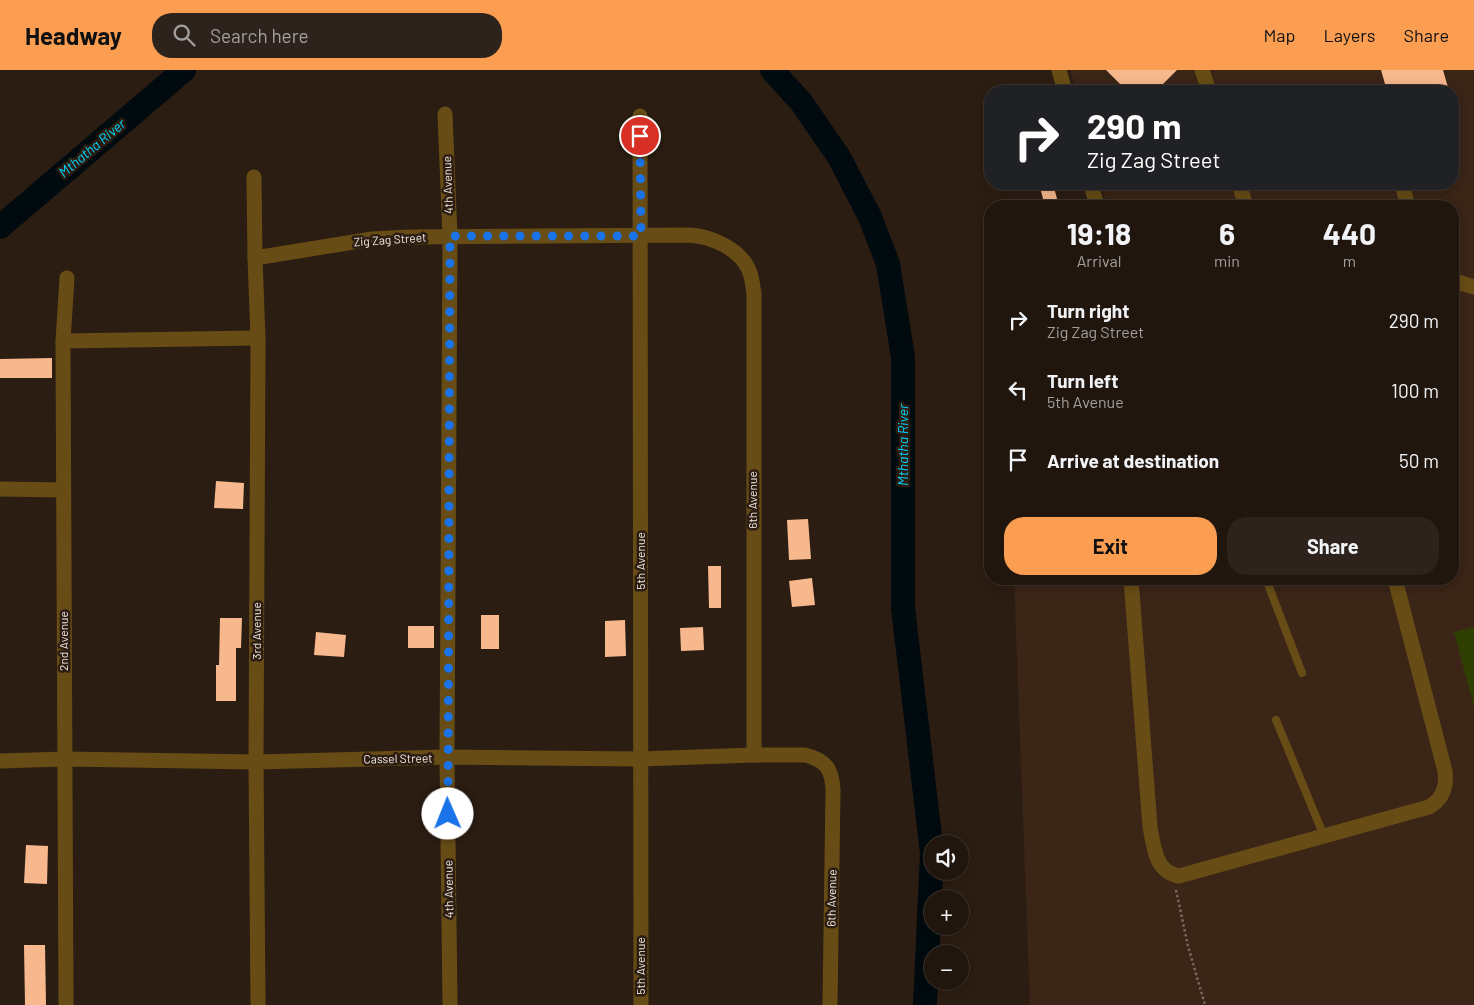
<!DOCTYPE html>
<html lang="en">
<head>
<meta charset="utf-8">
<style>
  body { margin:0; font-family:Barlow,sans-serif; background:#2d231c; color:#f1f3f6; height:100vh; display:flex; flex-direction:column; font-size:19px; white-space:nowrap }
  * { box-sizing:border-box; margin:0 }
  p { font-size:16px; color:#a29f9e }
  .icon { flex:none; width:28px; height:28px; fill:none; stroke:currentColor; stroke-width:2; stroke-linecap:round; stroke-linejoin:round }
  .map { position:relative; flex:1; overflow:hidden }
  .sheet { position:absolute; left:984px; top:130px; width:475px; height:385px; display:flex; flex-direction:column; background:#21160e; border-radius:20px; box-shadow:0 2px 12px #0003,0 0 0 1px #3e352e }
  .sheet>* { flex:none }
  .guide { position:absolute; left:984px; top:15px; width:475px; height:105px; border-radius:20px; box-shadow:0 2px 12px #0003,0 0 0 1px #3e352e; background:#202124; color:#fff; overflow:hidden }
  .controls { position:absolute; left:924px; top:765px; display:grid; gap:10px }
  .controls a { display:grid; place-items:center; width:45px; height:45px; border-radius:50%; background:#21160e; box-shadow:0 2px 12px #0003,0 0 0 1px #3e352e; font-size:25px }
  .pin { position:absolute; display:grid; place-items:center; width:42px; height:42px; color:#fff; margin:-21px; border:2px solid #fff; border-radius:50%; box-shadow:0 1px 5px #0007 }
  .me { position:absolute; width:55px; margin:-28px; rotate:359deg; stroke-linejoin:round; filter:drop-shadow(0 0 4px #0008) }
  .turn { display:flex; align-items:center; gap:18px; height:105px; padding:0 20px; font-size:22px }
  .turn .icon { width:65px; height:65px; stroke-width:2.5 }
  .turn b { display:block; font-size:35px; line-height:42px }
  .eta { display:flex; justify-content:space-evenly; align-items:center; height:85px; text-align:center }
  .eta b { font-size:30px; font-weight:700; line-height:35px }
  .button { display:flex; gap:10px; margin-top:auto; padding:10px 20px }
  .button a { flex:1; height:58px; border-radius:20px; background:#fc9e52; color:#111; font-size:20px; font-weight:700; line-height:58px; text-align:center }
  .button a+a { background:#2d231c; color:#f1f3f6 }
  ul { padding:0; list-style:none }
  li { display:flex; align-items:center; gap:15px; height:70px; padding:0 20px }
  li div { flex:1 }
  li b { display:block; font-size:19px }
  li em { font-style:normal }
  header { display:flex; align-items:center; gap:30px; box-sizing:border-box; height:70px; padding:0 25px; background:#fc9e52; color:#111 }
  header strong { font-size:24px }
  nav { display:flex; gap:28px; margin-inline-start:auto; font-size:18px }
  .search { width:350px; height:45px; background:#2d231c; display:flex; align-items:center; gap:12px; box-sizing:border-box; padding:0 18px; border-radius:20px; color:#a29f9e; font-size:19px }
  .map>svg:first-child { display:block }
  .built { fill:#3a2517 }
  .green { fill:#2f3f02 }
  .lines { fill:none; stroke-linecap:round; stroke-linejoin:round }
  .river { stroke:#010b0f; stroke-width:24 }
  .building { fill:#f7b88e }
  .path { stroke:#76695f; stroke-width:2.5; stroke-dasharray:2.5 2.5; stroke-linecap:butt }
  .lane { stroke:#674d15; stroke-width:8 }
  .street { stroke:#674d15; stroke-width:15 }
  .route { stroke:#1a73e8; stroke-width:9; stroke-dasharray:0 16.2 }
  .labels { text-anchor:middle; stroke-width:5; stroke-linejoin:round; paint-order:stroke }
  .street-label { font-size:12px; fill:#f1e6df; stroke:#2c1d12 }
  .water-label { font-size:14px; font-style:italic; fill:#00d5fe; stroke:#2c1d12 }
</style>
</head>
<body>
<header>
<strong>Headway</strong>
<div class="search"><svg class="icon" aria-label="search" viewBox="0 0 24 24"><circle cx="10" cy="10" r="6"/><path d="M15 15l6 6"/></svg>Search here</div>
<nav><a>Map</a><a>Layers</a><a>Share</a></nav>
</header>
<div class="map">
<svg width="1474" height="935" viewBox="0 0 1474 935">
  <rect width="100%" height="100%" fill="#2c1d12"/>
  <!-- built -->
  <polygon class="built" points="1070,0 1474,0 1474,935 1030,935 1014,509 1452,509 1452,136 1107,136 1101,114 1452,114 1452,21 1076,21"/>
  <!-- green -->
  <polygon class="green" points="1474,557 1474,637 1454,562"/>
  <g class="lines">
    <!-- river -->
    <g class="river">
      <polyline points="772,0 801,32 839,87 870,147 888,194 903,287 903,538 932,783"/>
      <polyline points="0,157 184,0"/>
      <polyline points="925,935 932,783"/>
    </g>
  </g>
  <!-- building -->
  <g class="building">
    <polygon points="1106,0 1177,0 1156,21 1127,21"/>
    <polygon points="1381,0 1443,0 1449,21 1387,21"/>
    <polygon points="1039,114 1053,114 1059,136 1045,136"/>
    <polygon points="52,288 52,308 0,308 0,289"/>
    <polygon points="216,411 244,413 243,439 214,438"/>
    <polygon points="808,449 811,489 789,490 787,450"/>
    <polygon points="708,496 721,496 721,538 709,538"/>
    <polygon points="812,508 815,535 792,537 789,511"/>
    <rect x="481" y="545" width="18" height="34"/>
    <polygon points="220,548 242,548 241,578 236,578 236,631 216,631 216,595 219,595"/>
    <polygon points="625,550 626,586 605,587 605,551"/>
    <rect x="408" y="556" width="26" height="22"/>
    <polygon points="703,557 704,580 681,581 680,558"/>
    <polygon points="316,562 346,565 344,587 314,585"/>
    <polygon points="26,775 48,776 47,814 24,813"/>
    <polygon points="24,875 45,875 46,935 25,935"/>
  </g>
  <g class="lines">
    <!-- path -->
    <polyline class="path" points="1176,820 1188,876 1205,935"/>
    <!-- lane -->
    <g class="lane">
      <polyline points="1266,509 1302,603"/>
      <polyline points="1276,650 1324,766"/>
    </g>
    <!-- street -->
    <g class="street">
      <polyline points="1059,0 1065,21"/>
      <polyline points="1202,0 1209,21"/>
      <polyline points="445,44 450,166 447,687 450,935"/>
      <polyline points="640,46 641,935"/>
      <polyline points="254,107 255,188 258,268 256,692 258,935"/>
      <polyline points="1091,114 1097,136"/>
      <polyline points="1239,114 1246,136"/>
      <polyline points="1402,114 1408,136"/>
      <path d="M 255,188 L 372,169 L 410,167 L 690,165 C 712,167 739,178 749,200 C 752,207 753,217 754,224 L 754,685"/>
      <polyline points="1452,210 1474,217"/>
      <polyline points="63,271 258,268"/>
      <polyline points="0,419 63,420"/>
      <path d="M 1131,509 L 1150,757 C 1154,777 1155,802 1179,806 L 1429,737 C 1443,729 1447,717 1445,701 L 1395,509"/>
      <path d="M 0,691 L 65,689 L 256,692 L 447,687 L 640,689 L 754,685 L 805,685 C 826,690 832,699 833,720 L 830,935"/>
      <polyline points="66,935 63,271 67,208"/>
    </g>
  </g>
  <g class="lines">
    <!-- route -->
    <polyline class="route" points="448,744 450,166 641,166 640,66"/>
  </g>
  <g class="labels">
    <!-- street labels -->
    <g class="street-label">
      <text transform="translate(448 115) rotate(-92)" y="4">4th Avenue</text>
      <text transform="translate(390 170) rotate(-4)" y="4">Zig Zag Street</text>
      <text transform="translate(753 430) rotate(-90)" y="4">6th Avenue</text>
      <text transform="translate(641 491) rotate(-90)" y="4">5th Avenue</text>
      <text transform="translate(257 561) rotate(-90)" y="4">3rd Avenue</text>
      <text transform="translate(64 571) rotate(-90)" y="4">2nd Avenue</text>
      <text transform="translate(398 689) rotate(-1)" y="4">Cassel Street</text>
      <text transform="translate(449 819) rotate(-91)" y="4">4th Avenue</text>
      <text transform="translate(832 828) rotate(-89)" y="4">6th Avenue</text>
      <text transform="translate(641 896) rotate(-90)" y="4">5th Avenue</text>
    </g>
    <!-- water labels -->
    <g class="water-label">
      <text transform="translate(92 78) rotate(-40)" y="5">Mthatha River</text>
      <text transform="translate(903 375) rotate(-90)" y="5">Mthatha River</text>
    </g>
  </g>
</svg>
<div class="controls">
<a><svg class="icon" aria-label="sound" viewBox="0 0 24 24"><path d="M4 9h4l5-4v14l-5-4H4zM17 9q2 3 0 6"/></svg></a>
<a>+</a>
<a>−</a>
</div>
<div class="pin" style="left:640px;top:66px;background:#d93025"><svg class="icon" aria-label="arrive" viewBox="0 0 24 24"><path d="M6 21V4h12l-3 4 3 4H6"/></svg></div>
<svg class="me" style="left:448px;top:744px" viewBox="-20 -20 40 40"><circle r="19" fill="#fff"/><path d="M0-13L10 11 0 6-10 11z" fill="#1a73e8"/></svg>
<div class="guide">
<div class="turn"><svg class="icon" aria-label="right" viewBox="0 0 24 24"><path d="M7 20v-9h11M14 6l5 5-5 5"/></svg><div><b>290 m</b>Zig Zag Street</div></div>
</div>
<section class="sheet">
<div class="eta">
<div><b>19:18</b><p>Arrival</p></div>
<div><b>6</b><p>min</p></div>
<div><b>440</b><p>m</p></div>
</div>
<ul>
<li><svg class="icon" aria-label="right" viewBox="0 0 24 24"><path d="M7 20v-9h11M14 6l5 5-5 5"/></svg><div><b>Turn right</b><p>Zig Zag Street</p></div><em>290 m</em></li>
<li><svg class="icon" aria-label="left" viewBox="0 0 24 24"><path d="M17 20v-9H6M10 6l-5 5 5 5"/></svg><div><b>Turn left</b><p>5th Avenue</p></div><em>100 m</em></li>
<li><svg class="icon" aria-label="arrive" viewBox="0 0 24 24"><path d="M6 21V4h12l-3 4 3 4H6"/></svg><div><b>Arrive at destination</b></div><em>50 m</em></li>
</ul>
<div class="button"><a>Exit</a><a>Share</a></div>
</section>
</div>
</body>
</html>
